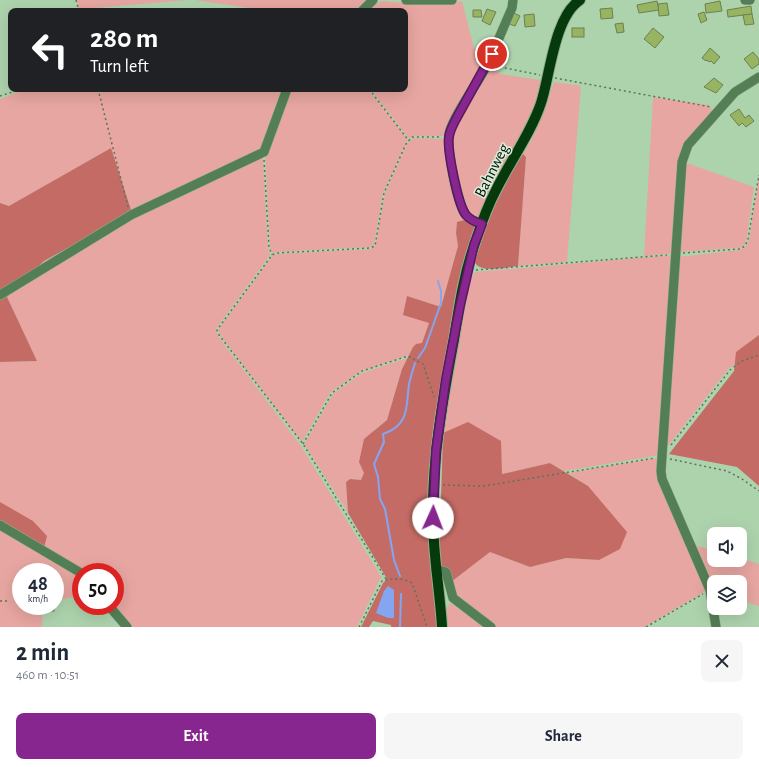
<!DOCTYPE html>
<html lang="en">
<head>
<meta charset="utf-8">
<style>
  body { margin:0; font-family:"Alegreya Sans",sans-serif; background:#f6f6f7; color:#1f2937; height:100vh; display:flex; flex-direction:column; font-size:15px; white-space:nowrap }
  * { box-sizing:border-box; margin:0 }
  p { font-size:13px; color:#747a83 }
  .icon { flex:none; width:22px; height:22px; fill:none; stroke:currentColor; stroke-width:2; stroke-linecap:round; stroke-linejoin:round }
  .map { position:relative; height:627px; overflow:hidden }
  .sheet { display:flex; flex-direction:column; background:#fff; flex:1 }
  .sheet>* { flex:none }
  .guide { position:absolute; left:8px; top:8px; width:400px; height:84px; border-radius:8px; box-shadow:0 4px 16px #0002; background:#202124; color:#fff; overflow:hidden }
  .controls { position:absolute; left:707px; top:527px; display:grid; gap:8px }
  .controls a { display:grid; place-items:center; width:40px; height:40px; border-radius:8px; background:#fff; box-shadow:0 4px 16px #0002; font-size:20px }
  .speed { position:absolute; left:12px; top:563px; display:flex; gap:8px; font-size:20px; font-weight:700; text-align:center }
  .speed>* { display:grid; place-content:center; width:52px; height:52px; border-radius:50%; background:#fff; box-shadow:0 4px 16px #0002; line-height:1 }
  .speed small { font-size:10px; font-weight:400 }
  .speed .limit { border:6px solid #d22; background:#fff; color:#111 }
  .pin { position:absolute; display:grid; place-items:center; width:34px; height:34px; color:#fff; margin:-17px; border:2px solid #fff; border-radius:50%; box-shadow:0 1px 4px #0007 }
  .me { position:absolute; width:44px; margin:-22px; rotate:2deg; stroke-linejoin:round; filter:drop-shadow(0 0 3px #0008) }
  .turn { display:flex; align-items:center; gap:14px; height:84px; padding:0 16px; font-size:18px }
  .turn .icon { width:52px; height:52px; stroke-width:2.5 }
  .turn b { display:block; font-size:28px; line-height:34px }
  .round { display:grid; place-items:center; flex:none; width:42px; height:42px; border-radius:8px; background:#f6f6f7 }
  .head { display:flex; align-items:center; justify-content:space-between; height:68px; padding:0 16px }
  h1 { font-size:24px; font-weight:700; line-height:30px }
  .button { display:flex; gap:8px; margin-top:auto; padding:8px 16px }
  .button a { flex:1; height:46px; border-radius:8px; background:#87268f; color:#fff; font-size:16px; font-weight:700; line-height:46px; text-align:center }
  .button a+a { background:#f6f6f7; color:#1f2937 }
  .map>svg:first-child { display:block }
  .green { fill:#e7a6a1 }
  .forest { fill:#c56b65 }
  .water { fill:#84a6f1 }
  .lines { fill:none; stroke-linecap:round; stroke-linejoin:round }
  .stream { stroke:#84a6f1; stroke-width:2 }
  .building { fill:#97b460; stroke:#6f7f54 }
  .minor-casing { stroke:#8fb18f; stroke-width:10 }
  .major-casing { stroke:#8fb18f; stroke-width:12 }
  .path { stroke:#5a745b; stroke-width:1.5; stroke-dasharray:2 3; stroke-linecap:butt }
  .minor { stroke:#547e55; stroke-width:9 }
  .major { stroke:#063a0d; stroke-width:10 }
  .route-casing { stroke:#58195d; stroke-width:10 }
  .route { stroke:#87268f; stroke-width:7 }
  .labels { text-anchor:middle; stroke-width:3; stroke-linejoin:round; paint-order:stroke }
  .street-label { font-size:16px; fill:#071508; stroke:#daeeda }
</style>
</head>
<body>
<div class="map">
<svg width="759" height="627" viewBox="0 0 759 627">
  <rect width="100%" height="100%" fill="#add3ad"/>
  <!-- green -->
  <g class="green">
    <polygon points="77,0 188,0 84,9 79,11"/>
    <polygon points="194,0 368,0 358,11 269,11"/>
    <polygon points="383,1 416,4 462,1 474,48 487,61 446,136 413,136 409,139 370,89 405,89 405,11 366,11 377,3"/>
    <path d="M 490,64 L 500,74 L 540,80 L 542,83 C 529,131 502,175 479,219 L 474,220 L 465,209 L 451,149 L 453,131 Z"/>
    <polygon points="554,82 581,86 567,262 518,266 526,157 523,154 532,139"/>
    <polygon points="26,89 285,89 261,149 132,213 111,148 9,206 0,203 0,99"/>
    <polygon points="289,89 368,89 408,140 383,193 374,245 370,247 277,252 272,254 270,247 265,155"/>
    <polygon points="653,97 708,105 713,111 685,146 675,253 644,256"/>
    <polygon points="413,138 446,139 460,212 464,220 457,222 456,233 458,246 441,307 407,296 429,323 422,343 413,347 409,355 361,371 330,393 302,442 220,335 218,330 272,256 277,254 370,249 375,247 385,193 407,144"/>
    <polygon points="263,156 268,247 270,255 216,329 218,336 301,446 382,578 380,579 357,627 131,627 114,606 115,572 81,572 44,548 8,507 0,502 0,362 37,361 7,297 44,261 143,212"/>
    <polygon points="684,162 754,187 747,238 744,246 739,248 680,252"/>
    <polygon points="759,176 759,335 737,352 734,366 730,367 664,451 678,257 740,250 745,247 749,240"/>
    <path d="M 674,255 L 659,453 L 654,456 L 564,471 L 550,463 L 502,474 L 443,433 C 448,394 455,357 463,318 C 465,304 466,283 475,272 Z"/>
    <polygon points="407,358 402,369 387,420 374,430 359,461 364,473 361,480 350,479 346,482 348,513 304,444 333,394 362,373"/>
    <polygon points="658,458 706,591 644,627 495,627 456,598 451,582 490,552 530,567 566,558 599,560 588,486 568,473"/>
    <polygon points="0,528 72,571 81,578 81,596 55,600 55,572 21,572 21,606 43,606 42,627 0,627"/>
    <polygon points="693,545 714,550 714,560 740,560 740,558 759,564 759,606 740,600 740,582 714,582 714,593"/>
    <polygon points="450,603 483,625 487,627 445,627 444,612"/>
  </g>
  <!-- forest -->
  <g class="forest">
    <polygon points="111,148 132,213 44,261 7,297 37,361 0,362 0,203 9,206"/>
    <path d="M 523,154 L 526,157 L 518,266 C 507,267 475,275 474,259 L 489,216 L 517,162 Z"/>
    <polygon points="464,220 476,227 458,283 433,430 428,509 437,627 391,627 391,625 373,621 369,627 361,627 383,583 387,579 348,513 346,482 350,479 361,480 364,473 359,462 364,439 387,420 402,369 413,347 416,344 422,343 429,323 403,315 407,296 441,307 458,246 456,233 457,222"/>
    <polygon points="759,335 759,486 737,467 669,454 734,371 736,352"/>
    <polygon points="468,422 501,441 502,474 550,463 588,486 627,532 620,549 599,560 566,558 530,567 490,552 451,582 439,566 443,433"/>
    <polygon points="0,502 33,521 47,536 44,548 0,523"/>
  </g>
  <!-- water -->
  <polygon class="water" points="388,586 394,590 394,618 388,618 376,613 384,591"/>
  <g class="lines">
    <!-- stream -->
    <g class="stream">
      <polyline points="418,358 425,348 441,303 441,291 438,281"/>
      <path d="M 400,576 L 394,560 L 385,509 L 380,499 L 378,477 L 374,464 L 384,442 L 383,434 C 410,425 406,406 409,384 C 411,376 413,369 415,363"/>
      <polyline points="400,627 401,594"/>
    </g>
  </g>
  <!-- building -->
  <g class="building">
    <polygon points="657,1 659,10 639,13 637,5"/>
    <polygon points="720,1 722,11 706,13 705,4"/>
    <polygon points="667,3 669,15 659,16 658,4"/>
    <polygon points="751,6 752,14 728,17 727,10"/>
    <polygon points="612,8 613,18 601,19 600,9"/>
    <polygon points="487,9 496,12 490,25 482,21"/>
    <polygon points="473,10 481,10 482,17 473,17"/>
    <polygon points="704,12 707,20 701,23 698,14"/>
    <polygon points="514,13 520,16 515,26 509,24"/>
    <polygon points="534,14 535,26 525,27 524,15"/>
    <polygon points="752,14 754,24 745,25 743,15"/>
    <polygon points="623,23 624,32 617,33 615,24"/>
    <rect x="572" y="28" width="12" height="9"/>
    <polygon points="653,28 664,37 655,48 644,39"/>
    <polygon points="710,48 720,57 714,64 711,61 709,62 707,60 706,61 702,58"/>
    <polygon points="753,52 759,59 759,64 752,69 744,59"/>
    <polygon points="714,78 723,85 716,93 704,87"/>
    <polygon points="739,109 745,118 749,115 754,121 746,127 742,123 739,126 730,115"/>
    <rect x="46" y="606" width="8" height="5"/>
  </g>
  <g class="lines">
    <defs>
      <g id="minor">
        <polyline points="406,0 452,0"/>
        <polyline points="745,0 750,0"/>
        <polyline points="362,11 373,0"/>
        <path d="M 482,224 C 475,222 470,220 466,215 C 457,205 445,143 450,130 C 458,108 474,89 485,69 C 495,49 503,28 512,8 L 513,0"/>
        <polyline points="0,295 131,215 264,152 287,89"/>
        <polyline points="0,525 81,573"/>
        <polyline points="436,569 446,572 453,598 491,627"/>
        <polyline points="109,606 127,627"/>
        <polyline points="716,627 710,590 662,479 661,471 682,162 688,145 735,92 759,77"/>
      </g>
      <path id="major" d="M 442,627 C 440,591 433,555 433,519 C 432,458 443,398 454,339 C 459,307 464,273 475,243 C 481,224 488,205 497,188 C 511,160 531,133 541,103 C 550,76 554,17 580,0"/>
    </defs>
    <!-- minor casing -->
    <use href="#minor" class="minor-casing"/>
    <!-- major casing -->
    <use href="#major" class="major-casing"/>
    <!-- path -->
    <g class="path">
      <polyline points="76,0 79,11"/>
      <polyline points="495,66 540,75"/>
      <polyline points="555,78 711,107"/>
      <polyline points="98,89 128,207"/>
      <polyline points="369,89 409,141"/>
      <polyline points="0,96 22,89"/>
      <polyline points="264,160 269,247 272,255"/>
      <polyline points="683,253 740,249 745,246 748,239 759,175"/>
      <polyline points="476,270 667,255"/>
      <polyline points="303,444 332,393 362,371 408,356 423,364 434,397"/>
      <polyline points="671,445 730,370 742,361 759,355"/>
      <polyline points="670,459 727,471 742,479 759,491"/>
      <polyline points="443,485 484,486 655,458"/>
      <polyline points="386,579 303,444 219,335 217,330 272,255 277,253 370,248 375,246 384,193 406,144 412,137 441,137"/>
      <polyline points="0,601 9,601"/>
      <path d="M 359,627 L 382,581 C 391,578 404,578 412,583 L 427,627"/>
      <polyline points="646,627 703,594"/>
    </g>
    <!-- minor -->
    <use href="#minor" class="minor"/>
    <!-- major -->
    <use href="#major" class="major"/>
  </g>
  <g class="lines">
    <defs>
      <path id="route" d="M 433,518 L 436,450 L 446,379 L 460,306 L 474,245 L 482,224 C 475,222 470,220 466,215 C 458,205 447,150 449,137 C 450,130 453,125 456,119 L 492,54"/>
    </defs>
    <!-- route casing -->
    <use href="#route" class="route-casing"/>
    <!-- route -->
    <use href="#route" class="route"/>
  </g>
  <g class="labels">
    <!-- street labels -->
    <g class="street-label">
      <text transform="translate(491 170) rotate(-63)" y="6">Bahnweg</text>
    </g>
  </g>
</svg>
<div class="controls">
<a><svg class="icon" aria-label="sound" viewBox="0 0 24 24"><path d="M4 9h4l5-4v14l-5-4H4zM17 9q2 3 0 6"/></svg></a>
<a><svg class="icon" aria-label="layers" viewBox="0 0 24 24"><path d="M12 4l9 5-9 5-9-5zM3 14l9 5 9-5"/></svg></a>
</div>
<div class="speed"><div>48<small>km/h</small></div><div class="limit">50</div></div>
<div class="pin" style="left:492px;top:54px;background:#d93025"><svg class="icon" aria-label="arrive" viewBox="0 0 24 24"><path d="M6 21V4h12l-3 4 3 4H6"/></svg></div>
<svg class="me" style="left:433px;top:518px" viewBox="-20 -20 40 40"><circle r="19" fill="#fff"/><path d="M0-13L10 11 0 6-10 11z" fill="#87268f"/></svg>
<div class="guide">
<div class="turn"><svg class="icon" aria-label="left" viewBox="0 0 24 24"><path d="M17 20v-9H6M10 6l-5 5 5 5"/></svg><div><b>280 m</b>Turn left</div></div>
</div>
</div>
<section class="sheet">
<div class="head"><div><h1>2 min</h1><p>460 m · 10:51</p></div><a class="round"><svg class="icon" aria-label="close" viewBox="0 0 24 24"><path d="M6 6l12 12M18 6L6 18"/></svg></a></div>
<div class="button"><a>Exit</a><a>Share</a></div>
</section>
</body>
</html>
